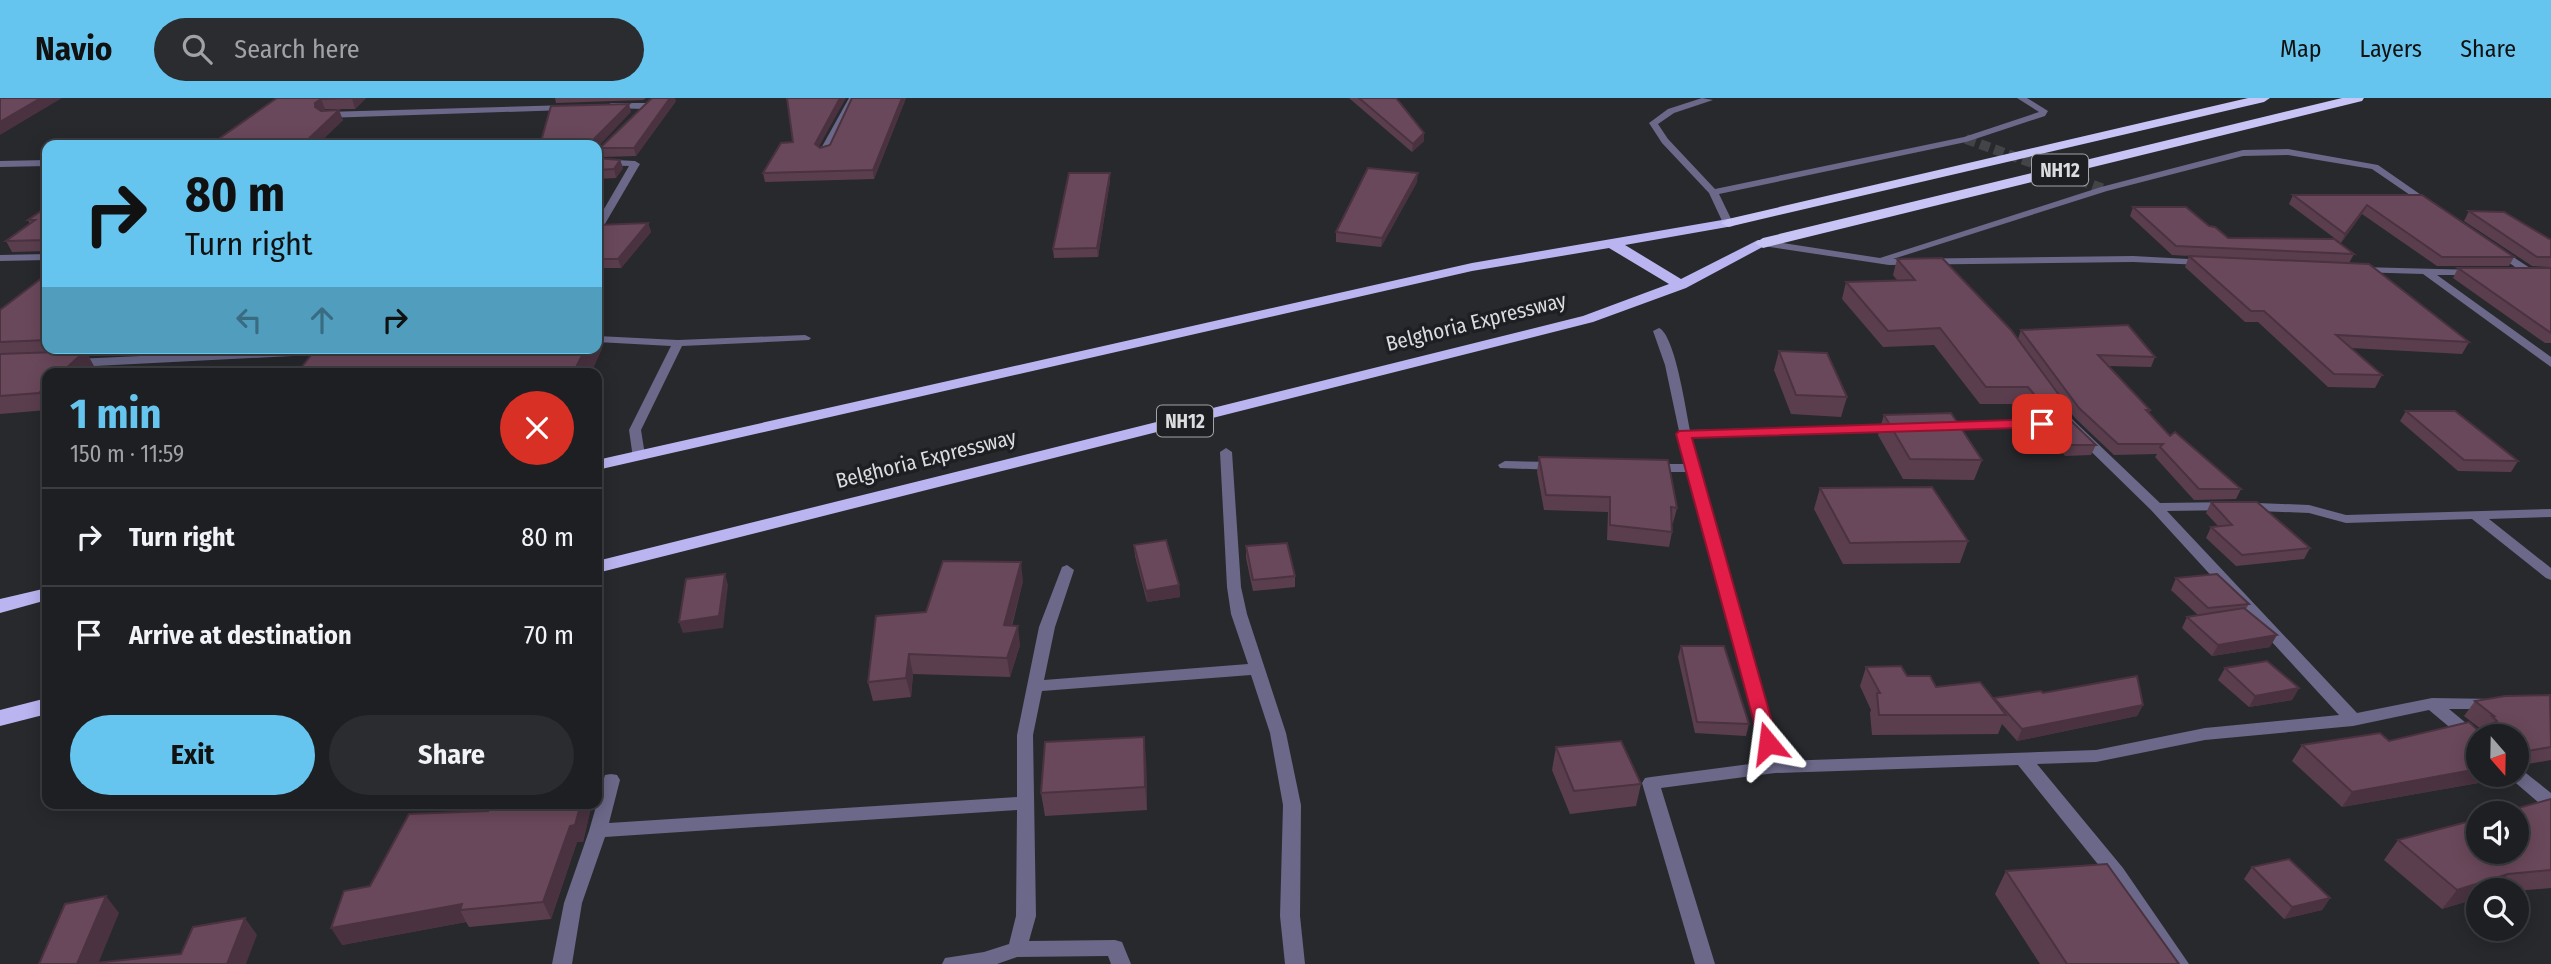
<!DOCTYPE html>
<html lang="en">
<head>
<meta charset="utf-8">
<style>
  body { margin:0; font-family:"Fira Sans Condensed",sans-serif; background:#2b2c2f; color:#f1f3f6; height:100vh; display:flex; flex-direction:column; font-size:26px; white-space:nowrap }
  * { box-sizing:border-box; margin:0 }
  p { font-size:23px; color:#a1a2a5 }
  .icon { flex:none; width:38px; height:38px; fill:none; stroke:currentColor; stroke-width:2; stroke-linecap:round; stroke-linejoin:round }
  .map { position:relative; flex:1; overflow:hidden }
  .details { position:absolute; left:42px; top:270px; width:560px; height:441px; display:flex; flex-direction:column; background:#1e1f22; border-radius:14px; box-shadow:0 4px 18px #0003,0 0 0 2px #3c3d40 }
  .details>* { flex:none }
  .banner { position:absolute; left:42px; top:42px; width:560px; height:214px; border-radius:14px; box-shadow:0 4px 18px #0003,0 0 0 2px #3c3d40; background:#65c5ee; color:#111; overflow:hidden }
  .needle { width:46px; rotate:160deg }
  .tools { position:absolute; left:2466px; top:626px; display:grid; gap:14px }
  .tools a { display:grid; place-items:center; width:63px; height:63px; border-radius:50%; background:#1e1f22; box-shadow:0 4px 18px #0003,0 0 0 2px #3c3d40; font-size:35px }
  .pin { position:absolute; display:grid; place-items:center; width:60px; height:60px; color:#fff; margin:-30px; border-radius:14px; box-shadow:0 4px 10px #0006 }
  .me { position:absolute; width:77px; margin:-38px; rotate:344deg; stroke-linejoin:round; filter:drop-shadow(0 0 5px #0008) }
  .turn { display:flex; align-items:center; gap:24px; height:147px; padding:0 28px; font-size:32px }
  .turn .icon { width:91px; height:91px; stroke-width:2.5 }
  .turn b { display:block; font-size:49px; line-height:60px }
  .lanes { display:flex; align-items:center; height:66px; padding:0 28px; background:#0003; justify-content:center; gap:35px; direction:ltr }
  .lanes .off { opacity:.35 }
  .round { display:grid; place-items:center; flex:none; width:74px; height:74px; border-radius:37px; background:#2b2c2f }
  .head { display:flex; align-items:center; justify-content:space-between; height:119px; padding:0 28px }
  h1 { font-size:42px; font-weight:700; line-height:52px; color:#65c5ee }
  .action { display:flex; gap:14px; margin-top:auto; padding:14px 28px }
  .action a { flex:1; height:80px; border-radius:42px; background:#65c5ee; color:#111; font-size:28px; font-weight:700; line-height:80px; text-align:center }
  .action a+a { background:#2b2c2f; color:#f1f3f6 }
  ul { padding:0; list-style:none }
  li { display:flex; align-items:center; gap:21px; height:98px; padding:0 28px; border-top:2px solid #3c3d40 }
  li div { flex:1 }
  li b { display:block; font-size:26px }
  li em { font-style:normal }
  header { display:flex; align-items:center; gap:42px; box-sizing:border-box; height:98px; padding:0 35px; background:#65c5ee; color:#111 }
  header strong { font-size:33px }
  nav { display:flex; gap:38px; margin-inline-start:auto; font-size:24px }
  .search { width:490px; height:63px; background:#2b2c2f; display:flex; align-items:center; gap:18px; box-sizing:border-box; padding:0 24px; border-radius:38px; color:#a1a2a5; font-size:26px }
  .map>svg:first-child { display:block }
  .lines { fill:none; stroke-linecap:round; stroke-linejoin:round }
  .minor-tunnel { stroke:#434448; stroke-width:10; stroke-dasharray:10 5; stroke-linecap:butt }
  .minor { fill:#6b6889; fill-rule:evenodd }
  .trunk { fill:#bab5f0; fill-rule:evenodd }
  .motorway { fill:#c8c4f5; fill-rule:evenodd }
  .wall { fill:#5b3e4e }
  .shaded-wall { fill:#4a3240 }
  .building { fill:#6a485b; stroke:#4a3240; stroke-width:2 }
  .route { fill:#e11d48; stroke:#92132f; stroke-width:2 }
  .labels { text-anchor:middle; stroke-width:7; stroke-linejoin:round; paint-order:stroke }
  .shield { fill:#1e1f23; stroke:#a2a3a6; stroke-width:2 }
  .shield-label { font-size:19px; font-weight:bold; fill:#dbdcde }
  .street-label { font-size:21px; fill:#dbdcde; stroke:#1e1f23 }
</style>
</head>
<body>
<header>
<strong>Navio</strong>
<div class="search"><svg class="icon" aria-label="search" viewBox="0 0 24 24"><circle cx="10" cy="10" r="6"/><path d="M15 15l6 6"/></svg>Search here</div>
<nav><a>Map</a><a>Layers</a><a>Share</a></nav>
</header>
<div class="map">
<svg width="2551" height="866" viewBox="0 0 2551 866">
  <rect width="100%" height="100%" fill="#28292d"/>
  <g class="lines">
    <!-- minor-tunnel -->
    <polyline class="minor-tunnel" points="1966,41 2104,91"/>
    <!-- minor -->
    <g class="minor">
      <polygon points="849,0 857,0 829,54 821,56 819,54"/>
      <polygon points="1702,0 1713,2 1674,15 1658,26 1668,41 1715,91 1964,39 2039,14 2017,0 2027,0 2048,13 2045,18 1966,44 1719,96 1733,125 1728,128 1723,125 1709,95 1662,45 1649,25 1668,11"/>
      <polygon points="611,5 645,5 649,8 645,11 608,10 607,8"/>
      <polygon points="569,7 570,9 566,12 325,20 321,17 325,14"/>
      <polygon points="2288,51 2378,67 2437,108 2429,110 2372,71 2288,57 2243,58 2107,93 1893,161 2133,158 2207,162 2207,166 2203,167 2133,164 1889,167 1763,148 1758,145 1763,142 1880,160 2101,89 2243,52"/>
      <polygon points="597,61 635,63 640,66 602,131 597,134 597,123 629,68 597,67"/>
      <polygon points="47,62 47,68 0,69 0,63"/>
      <polygon points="2498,149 2533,172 2533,176 2525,176 2494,154 2494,150"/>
      <polygon points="47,156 47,162 0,163 0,157"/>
      <polygon points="2360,169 2477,172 2478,174 2473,177 2437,177 2551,259 2551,269 2423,176 2356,174 2356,170"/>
      <path d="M 1659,230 C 1675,237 1686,313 1690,332 L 1899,326 L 1905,330 L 1899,334 L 1691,340 L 1782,663 L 2096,652 L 2205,630 L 2339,617 L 2151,412 L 2065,328 L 1940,333 L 1934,329 L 1940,325 L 2060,321 L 2042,295 L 2048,291 L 2052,292 L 2073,322 L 2160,405 L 2233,404 L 2309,407 L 2346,417 L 2551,411 L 2551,419 L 2489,421 L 2551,470 L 2551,482 L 2546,480 L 2472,421 L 2346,425 L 2309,415 L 2233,412 L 2167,413 L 2357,615 L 2432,600 L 2496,601 L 2498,605 L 2496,609 L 2490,611 L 2449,611 L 2483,639 L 2478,639 L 2478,650 L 2472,648 L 2429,612 L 2353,628 L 2205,642 L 2096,664 L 2037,666 L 2123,770 L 2189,866 L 2168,866 L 2109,780 L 2018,667 L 1775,675 L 1661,690 L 1715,866 L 1695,866 L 1642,685 L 1645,680 L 1651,679 L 1765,664 L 1688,374 L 1652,374 L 1645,370 L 1652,366 L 1686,366 L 1665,267 L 1653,233 Z"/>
      <polygon points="805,237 811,240 809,242 682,248 641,332 645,357 638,361 633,360 629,332 671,248 597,244 597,238 678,242"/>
      <polygon points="315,250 334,250 337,253 331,256 75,269 69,265 75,261"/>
      <polygon points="1226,350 1232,354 1241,489 1247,516 1286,635 1301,707 1300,818 1305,866 1285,866 1280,818 1283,707 1270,635 1251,577 1042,593 1033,637 1036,818 1029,843 1115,842 1122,844 1131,866 1111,866 1108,858 1017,859 997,866 942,866 945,860 984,854 1009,846 1016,818 1017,712 605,739 582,805 572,866 552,866 564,805 589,733 605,677 611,676 617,677 620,682 609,725 1017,699 1017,637 1039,529 1062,469 1067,467 1074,472 1055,529 1044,582 1248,566 1231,516 1227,489 1220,354"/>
      <polygon points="1505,363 1555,364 1562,368 1555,372 1500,370 1498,367"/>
      <polygon points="2516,670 2522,672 2551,695 2551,712 2545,710 2510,680 2508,677 2516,677"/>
    </g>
    <!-- trunk -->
    <g class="trunk">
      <polygon points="1728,121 1735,125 1733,128 1625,147 1681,181 1758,142 1768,142 1770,145 1686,190 1593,224 597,475 597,463 1583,218 1669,186 1609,150 1472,173 597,372 597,362 1472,165"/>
      <polygon points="47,490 47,502 0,515 0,501"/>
      <polygon points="47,600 47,616 0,628 0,612"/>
    </g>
    <!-- motorway -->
    <g class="motorway">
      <polygon points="2248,0 2270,0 2264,4 1728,129 1721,125 1728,121"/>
      <polygon points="2342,0 2364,0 2362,3 1763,150 1755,145 1763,140"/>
    </g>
  </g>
  <!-- wall -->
  <g class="wall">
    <polygon points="277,0 366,0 355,11 325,11 323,13 343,22 317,47 210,47"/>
    <polygon points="555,0 646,0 643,2 556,5"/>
    <polygon points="906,0 874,81 765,84 763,75 819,49 830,47"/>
    <polygon points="1349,0 1396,0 1424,35 1424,43 1412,54"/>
    <polygon points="676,3 636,58 602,59 600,50"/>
    <polygon points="597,60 620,62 623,70 616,80 597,81"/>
    <polygon points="1110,75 1110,83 1098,159 1054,160 1053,151"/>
    <polygon points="1417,84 1381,149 1336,144 1336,134"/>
    <polygon points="2293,97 2422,97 2514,159 2509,168 2437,168 2362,116 2341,145 2289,106"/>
    <polygon points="47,109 47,153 12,154 6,143 30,126 28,122"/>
    <polygon points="2133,109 2228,140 2354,156 2349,165 2469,244 2462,256 2351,250 2382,277 2375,290 2328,289 2258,224 2245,224 2185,169 2189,158 2172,157 2130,118"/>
    <polygon points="2469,113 2551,142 2551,169 2532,168 2464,123"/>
    <polygon points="648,125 651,134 621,170 597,170 597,129"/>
    <polygon points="1897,161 2018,241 2021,232 2155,259 2151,269 2108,268 2150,312 2149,315 2170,338 2241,391 2236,401 2194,402 2155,359 2157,356 2114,357 2075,320 2061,302 2055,319 2032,319 2021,306 1980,306 1934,247 1883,249 1842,201 1846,184 1897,182 1893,177"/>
    <polygon points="2458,170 2551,170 2551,245 2545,245 2453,180"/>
    <polygon points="47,180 47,250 222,250 221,251 88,257 95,270 47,275 47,312 0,316 0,212"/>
    <polygon points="1779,253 1847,299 1841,319 1791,316 1774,272"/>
    <polygon points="2406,313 2518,363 2511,374 2458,373 2400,323"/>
    <polygon points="1884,317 1982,362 1974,382 1903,381 1878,337"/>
    <polygon points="2047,322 2096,347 2091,357 2065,358 2043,332"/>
    <polygon points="1539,359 1677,410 1673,425 1672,425 1672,434 1669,449 1607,442 1608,414 1544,412 1537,374"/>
    <polygon points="1820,390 1968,443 1960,465 1843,466 1814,411"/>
    <polygon points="2211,404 2310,450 2304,461 2236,468 2206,440 2211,429 2218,428 2206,415"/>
    <polygon points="1134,447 1179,487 1180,499 1147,504 1135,458"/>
    <polygon points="1246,448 1295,478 1295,489 1253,493 1246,460"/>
    <polygon points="2176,480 2249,506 2246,511 2270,549 2212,558 2182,530 2187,519 2198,517 2171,492"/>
    <polygon points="1023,483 1012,528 1020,547 1010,579 913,576 911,599 873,603 868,584 926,514"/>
    <polygon points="1681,548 1749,626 1746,638 1695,635 1678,559"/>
    <polygon points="1866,569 1907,578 1936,589 1994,602 1994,600 2043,595 2143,607 2137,618 2017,643 2002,626 1998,636 1872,637 1870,615 1871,612 1860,588"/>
    <polygon points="2225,570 2299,590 2292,602 2249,609 2218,582"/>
    <polygon points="2551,598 2551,662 2516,668 2516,639 2501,681 2342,709 2292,663 2302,647 2389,643 2481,634 2482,632 2464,618 2475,603"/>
    <polygon points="1556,649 1641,686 1636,708 1570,716 1552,672"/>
    <polygon points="1146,661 1147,712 1045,718 1041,695"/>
    <polygon points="2551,701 2551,790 2516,793 2478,793 2478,800 2442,811 2384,762 2398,742"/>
    <polygon points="491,705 592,705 583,744 577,744 551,821 469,829 466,824 342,847 370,788 488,713"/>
    <polygon points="2252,769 2330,800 2322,812 2284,821 2244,781"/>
    <polygon points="2006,773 2179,866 2040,866 1995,796"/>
  </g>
  <!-- shaded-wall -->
  <g class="shaded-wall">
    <polygon points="41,0 62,0 0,37 0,24"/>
    <polygon points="352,0 366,0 355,11"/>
    <polygon points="670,0 675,0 676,3 636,58 634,50"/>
    <polygon points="840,0 846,0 816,54 815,46"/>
    <polygon points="902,0 906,0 874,81 873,72"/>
    <polygon points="321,1 325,11 319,15 315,9 315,5"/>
    <polygon points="629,6 631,14 597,50 597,47 592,47 592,43"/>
    <polygon points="339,12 343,22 317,47 302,47"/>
    <polygon points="1424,35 1424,43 1412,54 1413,46"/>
    <polygon points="620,62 623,70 616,80 614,71"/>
    <polygon points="1110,75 1110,83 1098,159 1097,150"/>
    <polygon points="1418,75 1417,84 1381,149 1382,140"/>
    <polygon points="2367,107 2362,116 2341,145 2345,136"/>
    <polygon points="648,125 651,134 621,170 618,161"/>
    <polygon points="597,234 602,251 591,275 573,275 586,250 597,250"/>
    <polygon points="85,253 95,270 89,275 61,275"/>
    <polygon points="47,287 47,308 39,295"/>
    <polygon points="1021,464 1023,483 1006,547 1004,527"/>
    <polygon points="725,476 728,487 723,530 683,535 679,524"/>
    <polygon points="1179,487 1180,499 1147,504 1146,493"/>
    <polygon points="1018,528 1020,547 1010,579 1007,560"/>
    <polygon points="2277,537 2270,549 2212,558 2218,547"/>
    <polygon points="909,556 913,576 911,599 906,580"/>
    <polygon points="2299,590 2292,602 2249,609 2255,598"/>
    <polygon points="2143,607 2137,618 2017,643 2022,631"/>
    <polygon points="1144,639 1146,661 1147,712 1145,689"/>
    <polygon points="2526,652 2516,665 2516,655"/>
    <polygon points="2478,671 2478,677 2503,677 2501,681 2342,709 2352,694"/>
    <polygon points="581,705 592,705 583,744 577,744 551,821 543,804 570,728"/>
    <polygon points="2508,776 2494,793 2478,793 2478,800 2442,811 2457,792"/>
    <polygon points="106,798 119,815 98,866 77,866"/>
    <polygon points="2330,800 2322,812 2284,821 2292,809"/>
    <polygon points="462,806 460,812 466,824 342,847 331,830"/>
    <polygon points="245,820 257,837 246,866 227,866"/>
  </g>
  <!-- building -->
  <g class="building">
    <polygon points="0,0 41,0 0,24"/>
    <polygon points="277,0 352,0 321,1 315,5 315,9 321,13 339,12 302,47 210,47"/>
    <polygon points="652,0 670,0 634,50 600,50"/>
    <polygon points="787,0 840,0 815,46 820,50 830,47 852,0 902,0 873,72 763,75 781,45 793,44"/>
    <polygon points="1359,0 1396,0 1424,35 1413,46"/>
    <polygon points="629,6 592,43 592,47 540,47 551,8"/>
    <polygon points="597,60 620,62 614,71 597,72"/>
    <polygon points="1368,70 1418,75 1382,140 1336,134"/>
    <polygon points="1069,75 1110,75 1097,150 1053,151"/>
    <polygon points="2293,97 2422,97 2514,159 2442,159 2367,107 2345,136"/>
    <polygon points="47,109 47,142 6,143 35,122 28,122"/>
    <polygon points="2133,109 2186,109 2209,128 2215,129 2228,140 2334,141 2354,156 2176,148"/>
    <polygon points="2469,113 2504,114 2551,142 2551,159 2537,159"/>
    <polygon points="648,125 618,161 597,161 597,129 598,127"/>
    <polygon points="2189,158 2369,166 2469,244 2336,237 2382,277 2334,276 2264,213 2251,213"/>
    <polygon points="1942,160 2011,232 2062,301 2039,302 2028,289 1986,289 1940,230 1888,233 1846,184 1915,182 1897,161"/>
    <polygon points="2458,170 2551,170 2551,235"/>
    <polygon points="42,180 47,180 47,242 0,244 0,212"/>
    <polygon points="2128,227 2155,259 2098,257 2150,312 2146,312 2170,338 2175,334 2241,391 2199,391 2160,349 2163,346 2118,346 2079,310 2021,232"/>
    <polygon points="336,250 586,250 573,275 297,275 315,252"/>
    <polygon points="85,253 61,275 47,275 47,287 39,295 0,298 0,256"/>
    <polygon points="1779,253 1827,255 1847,299 1796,297"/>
    <polygon points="2406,313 2455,313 2518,363 2464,362"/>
    <polygon points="1951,315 1982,362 1910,361 1884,317"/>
    <polygon points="2069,321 2096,347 2069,347 2047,322"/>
    <polygon points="1539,359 1668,362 1677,410 1671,409 1672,434 1610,427 1610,399 1546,397"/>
    <polygon points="1932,389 1968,443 1850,445 1820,390"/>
    <polygon points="2211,404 2257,404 2310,450 2242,457 2211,429 2232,427"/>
    <polygon points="1166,442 1179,487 1146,493 1134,447"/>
    <polygon points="1287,445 1295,478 1253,482 1246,448"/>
    <polygon points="943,463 1021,464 1004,527 1018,528 1007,560 909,556 906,580 868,584 876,518 926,514"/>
    <polygon points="725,476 719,518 679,524 686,481"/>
    <polygon points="2217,476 2249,506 2208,510 2176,480"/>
    <polygon points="2244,510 2277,537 2218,547 2187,519"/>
    <polygon points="1681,548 1724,548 1749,626 1697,624"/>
    <polygon points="2267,563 2299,590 2255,598 2225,570"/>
    <polygon points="1901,568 1907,578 1930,578 1936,589 1980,584 2006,617 1879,617 1877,595 1880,595 1866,569"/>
    <polygon points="2137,578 2143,607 2022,631 1994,600 2041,593 2043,595"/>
    <polygon points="2550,597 2551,649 2516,655 2516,639 2478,639 2478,671 2352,694 2302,647 2380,635 2389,643 2469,624 2481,635 2491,637 2492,626 2497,623 2492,618 2494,618 2475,603 2505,598"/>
    <polygon points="1144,639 1145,689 1041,695 1045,644"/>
    <polygon points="1621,643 1641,686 1574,693 1556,649"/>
    <polygon points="2551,701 2551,772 2508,776 2457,792 2398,742 2478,721 2478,754 2516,754 2516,716 2496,716"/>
    <polygon points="491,705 581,705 575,727 570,728 543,804 460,812 462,806 331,830 344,793 370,788 409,716 488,713"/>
    <polygon points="2289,761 2330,800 2292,809 2252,769"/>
    <polygon points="2107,766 2179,866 2067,866 2006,773"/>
    <polygon points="106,798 77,866 39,866 65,806"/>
    <polygon points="245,820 227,866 85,866 181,856 193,829"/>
  </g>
  <!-- route -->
  <polygon class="route" points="2042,321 2047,323 2047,329 1692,340 1778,645 1775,650 1761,650 1676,336 1679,333"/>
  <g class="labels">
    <!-- shield labels -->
    <g class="shield">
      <rect x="2032" y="56.5" width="56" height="31" rx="5"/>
      <rect x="1157" y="307.5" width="56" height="31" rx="5"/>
    </g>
    <g class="shield-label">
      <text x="2060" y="79">NH12</text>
      <text x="1185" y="330">NH12</text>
    </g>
    <!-- street labels -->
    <g class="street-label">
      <text transform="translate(1476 224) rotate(-14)" y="7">Belghoria Expressway</text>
      <text transform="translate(926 361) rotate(-14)" y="7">Belghoria Expressway</text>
    </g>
  </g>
</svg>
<div class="tools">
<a><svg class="needle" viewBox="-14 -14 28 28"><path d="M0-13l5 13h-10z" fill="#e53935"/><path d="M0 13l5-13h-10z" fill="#a1a2a5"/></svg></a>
<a><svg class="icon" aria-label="sound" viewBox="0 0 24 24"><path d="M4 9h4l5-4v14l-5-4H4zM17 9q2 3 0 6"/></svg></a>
<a><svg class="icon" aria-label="search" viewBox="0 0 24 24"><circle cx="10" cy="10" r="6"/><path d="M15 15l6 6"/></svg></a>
</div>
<div class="pin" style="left:2042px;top:326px;background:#d93025"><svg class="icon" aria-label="arrive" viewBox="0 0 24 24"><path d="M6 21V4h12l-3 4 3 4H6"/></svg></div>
<svg class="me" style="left:1768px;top:645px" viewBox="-20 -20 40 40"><path d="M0-17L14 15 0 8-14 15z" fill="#e11d48" stroke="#fff" stroke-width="4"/></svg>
<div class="banner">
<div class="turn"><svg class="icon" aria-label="right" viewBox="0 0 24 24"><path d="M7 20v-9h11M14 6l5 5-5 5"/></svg><div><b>80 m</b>Turn right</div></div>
<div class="lanes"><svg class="icon off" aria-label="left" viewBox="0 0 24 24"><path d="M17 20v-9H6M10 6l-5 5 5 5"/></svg><svg class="icon off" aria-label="ahead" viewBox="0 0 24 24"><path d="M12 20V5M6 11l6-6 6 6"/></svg><svg class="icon" aria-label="right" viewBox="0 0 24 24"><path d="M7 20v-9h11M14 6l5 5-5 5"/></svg></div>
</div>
<section class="details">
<div class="head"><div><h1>1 min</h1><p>150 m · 11:59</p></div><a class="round" style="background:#d93025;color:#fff"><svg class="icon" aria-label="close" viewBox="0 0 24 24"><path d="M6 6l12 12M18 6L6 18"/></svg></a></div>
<ul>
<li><svg class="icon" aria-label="right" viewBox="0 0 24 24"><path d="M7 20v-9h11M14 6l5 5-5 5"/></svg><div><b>Turn right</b></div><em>80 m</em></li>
<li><svg class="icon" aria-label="arrive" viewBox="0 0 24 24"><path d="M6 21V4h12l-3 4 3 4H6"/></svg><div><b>Arrive at destination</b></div><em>70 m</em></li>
</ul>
<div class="action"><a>Exit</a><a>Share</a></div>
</section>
</div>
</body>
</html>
